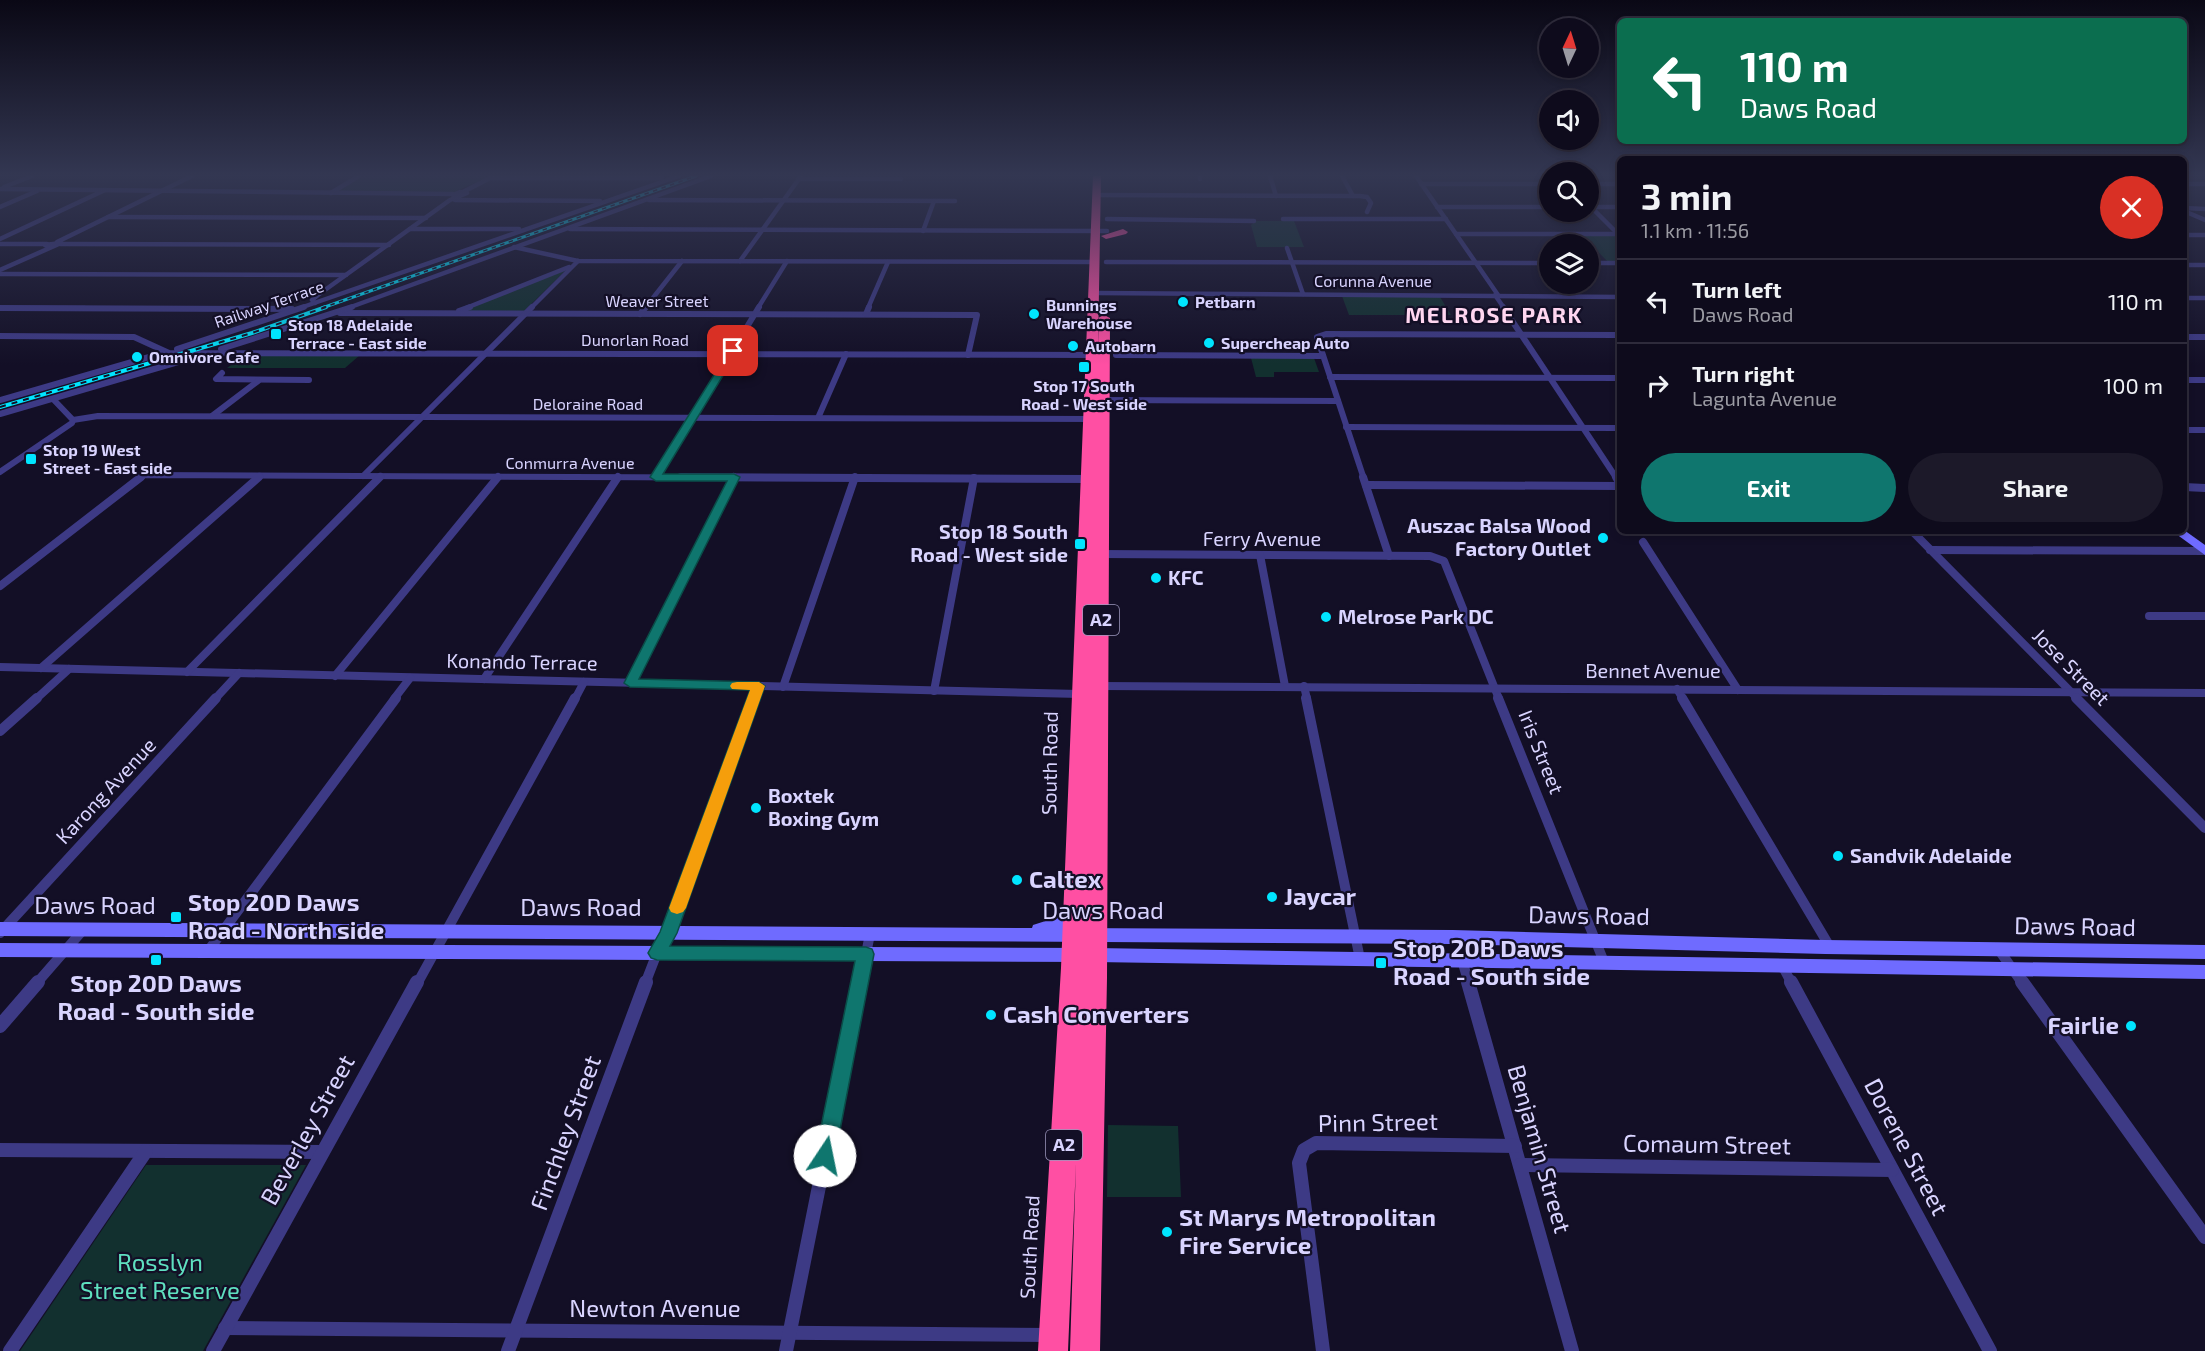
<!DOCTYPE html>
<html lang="en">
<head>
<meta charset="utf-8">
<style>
  body { margin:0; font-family:"Exo 2",sans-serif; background:#1c1929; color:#f1f3f6; height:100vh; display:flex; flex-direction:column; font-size:22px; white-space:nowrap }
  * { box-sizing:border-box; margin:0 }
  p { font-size:20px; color:#9b9ba3 }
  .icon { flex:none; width:33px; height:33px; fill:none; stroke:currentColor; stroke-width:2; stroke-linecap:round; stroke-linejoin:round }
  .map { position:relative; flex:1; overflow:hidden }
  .drawer { position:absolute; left:1617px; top:156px; width:570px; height:378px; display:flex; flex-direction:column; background:#0e0b1c; border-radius:9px; box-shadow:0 3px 9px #0003,0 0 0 2px #2e2b3b }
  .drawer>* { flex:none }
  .top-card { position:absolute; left:1617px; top:18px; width:570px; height:126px; border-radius:9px; box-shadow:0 3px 9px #0003,0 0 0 2px #2e2b3b; background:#0b6e4f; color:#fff; overflow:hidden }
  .needle { width:39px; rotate:4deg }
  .tools { position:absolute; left:1539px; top:18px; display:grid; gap:12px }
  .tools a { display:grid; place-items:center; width:60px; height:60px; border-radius:50%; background:#0e0b1c; box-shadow:0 3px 9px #0003,0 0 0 2px #2e2b3b; font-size:30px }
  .pin { position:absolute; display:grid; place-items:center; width:51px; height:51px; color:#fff; margin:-26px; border-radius:12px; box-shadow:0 3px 9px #0006 }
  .me { position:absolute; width:66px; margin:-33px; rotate:11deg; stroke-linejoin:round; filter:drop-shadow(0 0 4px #0008) }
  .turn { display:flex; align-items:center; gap:21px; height:126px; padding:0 24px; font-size:27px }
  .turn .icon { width:78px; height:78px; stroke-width:2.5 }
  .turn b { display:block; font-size:42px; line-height:51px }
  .round { display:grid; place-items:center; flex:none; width:63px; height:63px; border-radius:32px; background:#1c1929 }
  .head { display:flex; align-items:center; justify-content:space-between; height:102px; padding:0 24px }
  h1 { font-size:36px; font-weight:700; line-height:45px }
  .primary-button { display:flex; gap:12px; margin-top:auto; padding:12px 24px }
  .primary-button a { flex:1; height:69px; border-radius:36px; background:#0f766e; color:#fff; font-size:24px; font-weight:700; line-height:69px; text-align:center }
  .primary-button a+a { background:#1c1929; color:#f1f3f6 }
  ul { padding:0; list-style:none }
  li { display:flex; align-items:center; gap:18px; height:84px; padding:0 24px; border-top:2px solid #2e2b3b }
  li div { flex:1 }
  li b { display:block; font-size:22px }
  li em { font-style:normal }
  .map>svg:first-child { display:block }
  .green { fill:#12302f }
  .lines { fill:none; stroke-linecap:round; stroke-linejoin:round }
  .street-far4 { stroke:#3d3a85; stroke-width:4.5 }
  .street-far3 { stroke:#3d3a85; stroke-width:6 }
  .street-far2 { stroke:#3d3a85; stroke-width:8 }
  .street-far1 { stroke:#3d3a85; stroke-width:10 }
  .street { stroke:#3d3a85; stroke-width:14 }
  .secondary { fill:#6f6bff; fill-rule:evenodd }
  .highway { fill:#ff4fa3; fill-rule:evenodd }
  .rail-far1-casing { stroke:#00e5ff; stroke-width:3 }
  .rail-casing { stroke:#00e5ff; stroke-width:4 }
  .rail-far1 { stroke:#130f26; stroke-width:1.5; stroke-dasharray:4.5; stroke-linecap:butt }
  .rail { stroke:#130f26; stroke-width:2; stroke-dasharray:6; stroke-linecap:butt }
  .route { fill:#0f766e; stroke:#0a4d48; stroke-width:1.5 }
  .slow { fill:#f59e0b }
  .poi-dot { fill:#00e5ff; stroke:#130f26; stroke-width:2 }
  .labels { text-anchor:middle; stroke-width:4.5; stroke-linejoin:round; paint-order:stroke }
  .far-street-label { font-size:16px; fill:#d9d4ff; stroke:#130f26 }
  .far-poi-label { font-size:16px; font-weight:bold; fill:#d9d4ff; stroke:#130f26; text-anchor:start }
  .shield { fill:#130f26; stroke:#9e99be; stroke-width:1.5 }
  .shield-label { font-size:18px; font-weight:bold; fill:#d9d4ff }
  .poi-label { font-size:20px; font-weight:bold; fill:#d9d4ff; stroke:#130f26; text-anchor:start }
  .street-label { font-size:20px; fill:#d9d4ff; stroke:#130f26 }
  .far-district-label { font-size:22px; font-weight:bold; letter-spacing:1.5px; fill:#ffd6f0; stroke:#130f26 }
  .near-poi-label { font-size:24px; font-weight:bold; fill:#d9d4ff; stroke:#130f26; text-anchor:start }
  .near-street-label { font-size:24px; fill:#d9d4ff; stroke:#130f26 }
  .near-park-label { font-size:24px; fill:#5fe0c0; stroke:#130f26 }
</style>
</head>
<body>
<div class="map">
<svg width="2205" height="1351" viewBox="0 0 2205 1351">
  <rect width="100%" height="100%" fill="#130f26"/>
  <!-- green -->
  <g class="green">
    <polygon points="363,176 491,176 454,192 339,191"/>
    <polygon points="1256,221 1294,221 1304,247 1257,247 1251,225"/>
    <polygon points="1583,236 1620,236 1620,261 1607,261"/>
    <polygon points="566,270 523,312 459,312"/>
    <polygon points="1342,296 1440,297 1451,315 1349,315"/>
    <polygon points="245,355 360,355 345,368 227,368"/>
    <polygon points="1251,358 1314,358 1319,372 1274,372 1274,377 1256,377"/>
    <polygon points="1108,1125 1178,1126 1181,1197 1107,1197"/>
    <polygon points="146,1165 306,1165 203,1351 20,1351"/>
  </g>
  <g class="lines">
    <!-- street-far4 -->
    <g class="street-far4">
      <polyline points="1200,176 1200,179"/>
      <polyline points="1270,176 1276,196"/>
      <polyline points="1342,176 1353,196"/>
      <polyline points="1416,176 1498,295"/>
      <polyline points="491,178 662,178"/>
      <polyline points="798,179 901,179"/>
      <polyline points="1421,184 1550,184"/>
      <polyline points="1588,184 1620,184"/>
      <polyline points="2184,184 2205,184"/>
      <polyline points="4,187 32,176"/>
      <polyline points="0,189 453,194"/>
      <polyline points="463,192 494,176"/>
      <polyline points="331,193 359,176"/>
      <polyline points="1097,195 1360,196 1367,197 1371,203 1367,212"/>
      <polyline points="455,200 600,201"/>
      <polyline points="649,200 955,201"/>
      <polyline points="1588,204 1618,234"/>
      <polyline points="0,207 37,191"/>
      <polyline points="1437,207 1550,207"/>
      <polyline points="1591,207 1620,207"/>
      <polyline points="2184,208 2205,209"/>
      <polyline points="2184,211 2205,220"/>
      <polyline points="108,217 426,218"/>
      <polyline points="1107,219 1254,221"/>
      <polyline points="1283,219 1446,219"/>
      <polyline points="410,229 519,229"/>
      <polyline points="570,229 1107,231"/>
      <polyline points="923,231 934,201"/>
      <polyline points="1456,234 1620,234"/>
      <polyline points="2184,235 2205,235"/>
      <polyline points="0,239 105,190"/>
      <polyline points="57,242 192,176"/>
      <polyline points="0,244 47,244"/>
      <polyline points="60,244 389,245"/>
      <polyline points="514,247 578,261 1096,262"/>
      <polyline points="1287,248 1303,294"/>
      <polyline points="740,261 801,176"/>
      <polyline points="1106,262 1550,263"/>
      <polyline points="1588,263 1620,263"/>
      <polyline points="2184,265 2205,265"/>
      <polyline points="0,270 61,243 45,245 48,246"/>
      <polyline points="0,274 346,275"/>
      <polyline points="1095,293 1620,297"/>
      <polyline points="1495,295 1504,308"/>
      <polyline points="2184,298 2205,298"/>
      <polyline points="315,303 312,300 318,295 450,200 467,193 460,192 453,195 456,196"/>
      <polyline points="0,308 85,308"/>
      <polyline points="300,308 679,176"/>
      <polyline points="348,308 711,176"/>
      <polyline points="466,308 569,267"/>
      <polyline points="531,308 578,261"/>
      <polyline points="645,308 682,261"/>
      <polyline points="758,308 787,261"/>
      <polyline points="868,308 888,262"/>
    </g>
    <!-- street-far3 -->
    <g class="street-far3">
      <polyline points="1503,307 1617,479"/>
      <polyline points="0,308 292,309"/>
      <polyline points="459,311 470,307"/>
      <polyline points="340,313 977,315 968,355"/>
      <polyline points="640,314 646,307"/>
      <polyline points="866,314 869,307"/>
      <polyline points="0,336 134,337 169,353 1097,355"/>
      <polyline points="2184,337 2205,337"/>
      <polyline points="177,349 304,307"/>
      <polyline points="221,349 352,307"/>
      <polyline points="1116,355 1323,356"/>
      <polyline points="222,373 216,379 309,380"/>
      <polyline points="1330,377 1620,378"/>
      <polyline points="2184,380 2205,380"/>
      <polyline points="0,400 163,353"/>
      <polyline points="1097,400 1338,401"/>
      <polyline points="0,414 202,355"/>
      <polyline points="212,416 258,381"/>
      <polyline points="818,418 846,354"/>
      <polyline points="73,420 98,416 1093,419"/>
      <polyline points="1346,427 1620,428"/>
      <polyline points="2184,430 2205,430"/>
      <polyline points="0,472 72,423 73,420 53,399"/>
      <polyline points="363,476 532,307"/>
      <polyline points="656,477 759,307"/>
      <polyline points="139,479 144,475 1036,479"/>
      <polyline points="257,479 260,476"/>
      <polyline points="378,479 381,476"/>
      <polyline points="497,479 498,477"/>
      <polyline points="1364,479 1317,337 1326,334 1620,335"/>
    </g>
    <!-- street-far2 -->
    <g class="street-far2">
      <polyline points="681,477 1091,479"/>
      <polyline points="1363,477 1389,556"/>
      <polyline points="1616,477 1620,484"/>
      <polyline points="1366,485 1620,486"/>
      <polyline points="2184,487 2205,488"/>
      <polyline points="1912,531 2078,699"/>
      <polyline points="1643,542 1738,690"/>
      <polyline points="1930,550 2205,551"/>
      <polyline points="1097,554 1430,556 1444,561 1499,699"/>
      <polyline points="1260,555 1285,686"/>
      <polyline points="0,586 141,477"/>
      <polyline points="2149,616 2205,616"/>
      <polyline points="0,667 1080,694"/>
      <polyline points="41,668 259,477"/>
      <polyline points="187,672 380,477"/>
      <polyline points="335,676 498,477"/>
      <polyline points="484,679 618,477"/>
      <polyline points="630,683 734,477"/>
      <polyline points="1100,686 2205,693"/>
      <polyline points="1304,686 1307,699"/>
      <polyline points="783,687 855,477"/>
      <polyline points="1677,689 1683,699"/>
      <polyline points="934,691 974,478"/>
      <polyline points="36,699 69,669"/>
      <polyline points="215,699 239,673"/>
      <polyline points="394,699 410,678"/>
      <polyline points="575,699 584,682"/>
      <polyline points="754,699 759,686"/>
    </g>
    <!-- street-far1 -->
    <g class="street-far1">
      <polyline points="1306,698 1360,959"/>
      <polyline points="1498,698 1604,962"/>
      <polyline points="1682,698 1830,947"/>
      <polyline points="2076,698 2205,828"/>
      <polyline points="0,731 37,698"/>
      <polyline points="0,933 216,698"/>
      <polyline points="1999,950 2023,984"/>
      <polyline points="208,951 396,698"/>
      <polyline points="1462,960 1469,984"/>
      <polyline points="1782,965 1792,984"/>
      <polyline points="36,984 83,930"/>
      <polyline points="417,984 575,698"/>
      <polyline points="645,984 657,953 668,933 755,698"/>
      <polyline points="860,984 870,934"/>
    </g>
    <!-- street -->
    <g class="street">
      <polyline points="1468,982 1572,1351"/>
      <polyline points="1791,982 1990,1351"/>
      <polyline points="2022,982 2205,1237"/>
      <polyline points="0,1026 38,982"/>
      <polyline points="0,1150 322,1152"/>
      <polyline points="1520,1165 1892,1170"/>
      <polyline points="225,1328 1051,1335"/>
      <polyline points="10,1351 146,1151"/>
      <polyline points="213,1351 417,982"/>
      <polyline points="508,1351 646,982"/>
      <polyline points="786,1351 860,982"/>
      <polyline points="1323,1351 1299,1163 1304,1150 1316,1143 1515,1146"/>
    </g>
    <!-- secondary -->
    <g class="secondary">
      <polygon points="2184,530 2205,545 2205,555 2172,531"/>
      <polygon points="1075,904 1081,905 1083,910 1070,927 1065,928 1453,930 1825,940 2205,945 2205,959 1825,954 1453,944 0,936 0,922 1032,928 1033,925 1058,917 1069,905"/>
      <polygon points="0,943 1095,948 2205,965 2205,979 1095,962 0,957"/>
    </g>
    <!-- highway -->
    <g class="highway">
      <polygon points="1093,176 1101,176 1098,348 1098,318 1104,315 1110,318 1107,978 1100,1351 1070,1351 1076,1163 1068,1351 1038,1351 1061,968"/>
      <polygon points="1123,229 1128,232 1126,234 1106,239 1101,236"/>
    </g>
    <defs>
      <polyline id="rail-far1" points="322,308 696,176"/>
      <polyline id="rail" points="0,407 252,333 326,307"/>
    </defs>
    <!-- rail-far1 casing -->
    <use href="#rail-far1" class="rail-far1-casing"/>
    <!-- rail casing -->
    <use href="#rail" class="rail-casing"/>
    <!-- rail-far1 -->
    <use href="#rail-far1" class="rail-far1"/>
    <!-- rail -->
    <use href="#rail" class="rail"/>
  </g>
  <!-- sky -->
  <linearGradient id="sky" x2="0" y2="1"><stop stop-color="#0a0815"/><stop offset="0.48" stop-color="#333752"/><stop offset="1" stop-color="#333752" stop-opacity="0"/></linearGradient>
  <rect width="2205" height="365" fill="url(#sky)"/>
  <!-- route -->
  <polygon class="route" points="733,348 738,351 663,474 734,474 740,477 639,679 759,682 765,686 677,933 670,946 866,947 872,949 874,954 835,1156 832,1162 825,1165 818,1162 815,1156 855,961 657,960 651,958 648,953 660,932 750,690 630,687 624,683 727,481 656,481 650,477 729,351"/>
  <!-- slow -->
  <polygon class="slow" points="737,682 759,682 765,686 686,908 683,912 677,914 671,912 669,908 750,690 732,689 730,686 732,683"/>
  <!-- markers -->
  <g class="poi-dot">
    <circle cx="1183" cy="302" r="6"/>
    <circle cx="1034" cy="314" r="6"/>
    <rect x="270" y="328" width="12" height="12" rx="3"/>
    <circle cx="1209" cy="343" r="6"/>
    <circle cx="1073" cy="346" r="6"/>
    <circle cx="137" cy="357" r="6"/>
    <rect x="1078" y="361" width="12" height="12" rx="3"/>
    <rect x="25" y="453" width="12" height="12" rx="3"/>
    <circle cx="1603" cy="538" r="6"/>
    <rect x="1074" y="538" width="12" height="12" rx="3"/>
    <circle cx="1156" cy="578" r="6"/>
    <circle cx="1326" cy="617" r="6"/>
    <circle cx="756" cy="808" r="6"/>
    <circle cx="1838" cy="856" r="6"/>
    <circle cx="1017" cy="880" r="6"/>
    <circle cx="1272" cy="897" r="6"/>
    <rect x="170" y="911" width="12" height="12" rx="3"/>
    <rect x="150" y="954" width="12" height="12" rx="3"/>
    <rect x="1375" y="957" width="12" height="12" rx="3"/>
    <circle cx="991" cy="1015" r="6"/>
    <circle cx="2131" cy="1026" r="6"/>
    <circle cx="1167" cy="1232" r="6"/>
  </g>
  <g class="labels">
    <!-- far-street labels -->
    <g class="far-street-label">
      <text x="1373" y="287">Corunna Avenue</text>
      <text x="657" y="307">Weaver Street</text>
      <text transform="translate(269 304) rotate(-19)" y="6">Railway Terrace</text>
      <text x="635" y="346">Dunorlan Road</text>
      <text x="588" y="410">Deloraine Road</text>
      <text x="570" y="469">Conmurra Avenue</text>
    </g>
    <!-- far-poi labels -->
    <g class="far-poi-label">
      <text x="1195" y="308">Petbarn</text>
      <text x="1046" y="311">Bunnings<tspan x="1046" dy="18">Warehouse</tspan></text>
      <text x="288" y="331">Stop 18 Adelaide<tspan x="288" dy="18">Terrace - East side</tspan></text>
      <text x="1221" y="349">Supercheap Auto</text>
      <text x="1085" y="352">Autobarn</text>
      <text x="149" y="363">Omnivore Cafe</text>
      <text x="1084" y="392" text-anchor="middle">Stop 17 South<tspan x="1084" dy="18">Road - West side</tspan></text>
      <text x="43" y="456">Stop 19 West<tspan x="43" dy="18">Street - East side</tspan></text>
    </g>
    <!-- shield labels -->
    <g class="shield">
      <rect x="1083" y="605" width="36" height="30" rx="4.5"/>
      <rect x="1046" y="1130" width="36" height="30" rx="4.5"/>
    </g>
    <g class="shield-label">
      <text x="1101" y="626">A2</text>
      <text x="1064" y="1151">A2</text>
    </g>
    <!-- poi labels -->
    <g class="poi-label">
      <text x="1591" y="533" text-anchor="end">Auszac Balsa Wood<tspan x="1591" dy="23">Factory Outlet</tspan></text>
      <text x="1068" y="539" text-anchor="end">Stop 18 South<tspan x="1068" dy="23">Road - West side</tspan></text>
      <text x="1168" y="585">KFC</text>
      <text x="1338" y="624">Melrose Park DC</text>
      <text x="768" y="803">Boxtek<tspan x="768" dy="23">Boxing Gym</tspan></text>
      <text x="1850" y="863">Sandvik Adelaide</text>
    </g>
    <!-- street labels -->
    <g class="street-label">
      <text x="1262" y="546">Ferry Avenue</text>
      <text transform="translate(522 662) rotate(1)" y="7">Konando Terrace</text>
      <text transform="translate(2071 667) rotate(45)" y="7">Jose Street</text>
      <text x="1653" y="678">Bennet Avenue</text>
      <text transform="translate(1541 752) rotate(68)" y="7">Iris Street</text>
      <text transform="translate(1050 763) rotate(-89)" y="7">South Road</text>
      <text transform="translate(106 791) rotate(-47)" y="7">Karong Avenue</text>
      <text transform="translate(1030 1247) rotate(-87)" y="7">South Road</text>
    </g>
    <!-- far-district labels -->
    <g class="far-district-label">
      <text x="1494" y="323">MELROSE PARK</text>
    </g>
    <!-- near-poi labels -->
    <g class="near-poi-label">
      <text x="1029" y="888">Caltex</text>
      <text x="1284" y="905">Jaycar</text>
      <text x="188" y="911">Stop 20D Daws<tspan x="188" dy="28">Road - North side</tspan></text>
      <text x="1393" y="957">Stop 20B Daws<tspan x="1393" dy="28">Road - South side</tspan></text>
      <text x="156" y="992" text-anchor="middle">Stop 20D Daws<tspan x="156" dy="28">Road - South side</tspan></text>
      <text x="1003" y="1023">Cash Converters</text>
      <text x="2119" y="1034" text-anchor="end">Fairlie</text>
      <text x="1179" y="1226">St Marys Metropolitan<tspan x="1179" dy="28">Fire Service</tspan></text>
    </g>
    <!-- near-street labels -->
    <g class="near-street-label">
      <text x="95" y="914">Daws Road</text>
      <text x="581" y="916">Daws Road</text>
      <text x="1103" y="919">Daws Road</text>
      <text transform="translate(1589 916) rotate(1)" y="8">Daws Road</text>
      <text transform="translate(2075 927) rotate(1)" y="8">Daws Road</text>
      <text transform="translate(1378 1123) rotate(-1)" y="8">Pinn Street</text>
      <text transform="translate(308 1130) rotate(-61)" y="8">Beverley Street</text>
      <text transform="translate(566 1133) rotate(-70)" y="8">Finchley Street</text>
      <text transform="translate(1707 1145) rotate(1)" y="8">Comaum Street</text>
      <text transform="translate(1906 1147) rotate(62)" y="8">Dorene Street</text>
      <text transform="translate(1539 1149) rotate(74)" y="8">Benjamin Street</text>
      <text x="655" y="1317">Newton Avenue</text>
    </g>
    <!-- near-park labels -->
    <g class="near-park-label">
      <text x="160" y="1271">Rosslyn<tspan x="160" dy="28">Street Reserve</tspan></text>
    </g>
  </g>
</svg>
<div class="tools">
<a><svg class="needle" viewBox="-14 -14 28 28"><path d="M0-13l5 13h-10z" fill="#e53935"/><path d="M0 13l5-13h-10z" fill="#9b9ba3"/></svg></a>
<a><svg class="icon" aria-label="sound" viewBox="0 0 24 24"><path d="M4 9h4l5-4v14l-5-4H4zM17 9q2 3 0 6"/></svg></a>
<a><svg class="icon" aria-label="search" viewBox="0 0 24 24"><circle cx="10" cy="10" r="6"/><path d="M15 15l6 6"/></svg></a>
<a><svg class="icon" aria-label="layers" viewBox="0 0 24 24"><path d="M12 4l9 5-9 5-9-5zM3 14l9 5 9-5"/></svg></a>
</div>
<div class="pin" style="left:733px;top:351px;background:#d93025"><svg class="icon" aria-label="arrive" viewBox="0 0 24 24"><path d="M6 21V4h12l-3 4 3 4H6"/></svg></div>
<svg class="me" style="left:825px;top:1156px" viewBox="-20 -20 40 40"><circle r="19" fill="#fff"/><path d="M0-13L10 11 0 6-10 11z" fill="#0f766e"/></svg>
<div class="top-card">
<div class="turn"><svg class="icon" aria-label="left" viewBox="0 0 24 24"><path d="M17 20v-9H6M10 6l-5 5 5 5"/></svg><div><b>110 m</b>Daws Road</div></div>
</div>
<section class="drawer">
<div class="head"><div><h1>3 min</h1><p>1.1 km · 11:56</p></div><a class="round" style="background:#d93025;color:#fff"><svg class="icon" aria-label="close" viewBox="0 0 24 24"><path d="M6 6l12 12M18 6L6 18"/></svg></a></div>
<ul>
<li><svg class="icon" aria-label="left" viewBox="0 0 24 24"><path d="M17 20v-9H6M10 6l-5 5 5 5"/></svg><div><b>Turn left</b><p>Daws Road</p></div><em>110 m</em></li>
<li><svg class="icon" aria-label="right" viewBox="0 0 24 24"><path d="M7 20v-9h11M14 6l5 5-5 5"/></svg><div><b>Turn right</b><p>Lagunta Avenue</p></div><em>100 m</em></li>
</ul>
<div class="primary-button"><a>Exit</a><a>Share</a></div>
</section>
</div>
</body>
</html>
